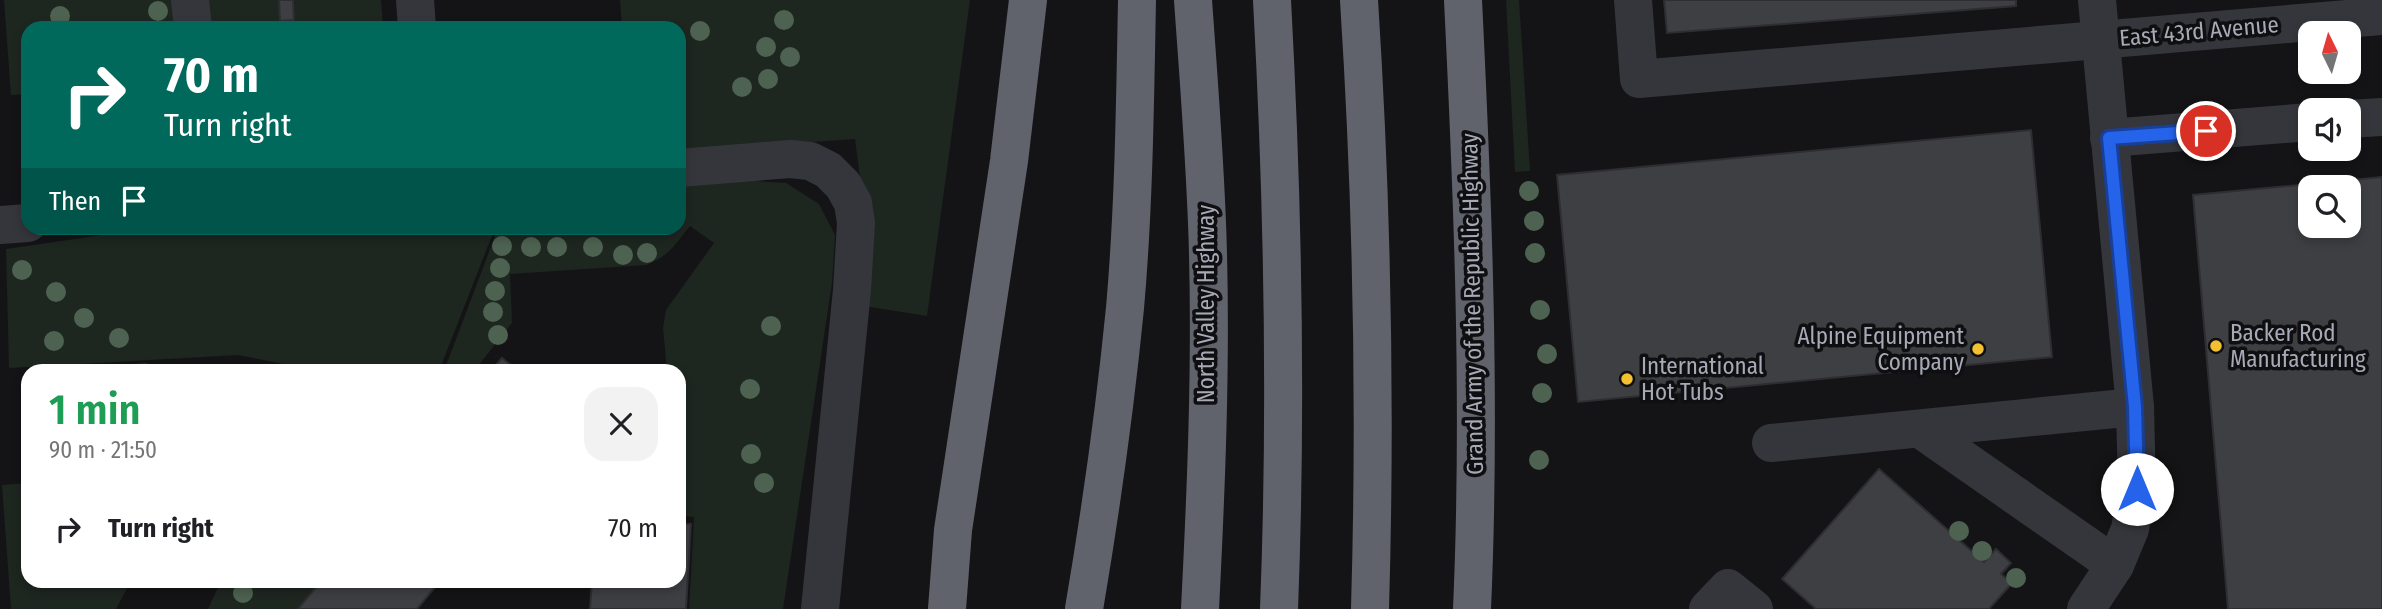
<!DOCTYPE html>
<html lang="en">
<head>
<meta charset="utf-8">
<style>
  body { margin:0; font-family:"Fira Sans Condensed",sans-serif; background:#f2f2f2; color:#202124; height:100vh; display:flex; flex-direction:column; font-size:26px; white-space:nowrap }
  * { box-sizing:border-box; margin:0 }
  p { font-size:23px; color:#757577 }
  .icon { flex:none; width:38px; height:38px; fill:none; stroke:currentColor; stroke-width:2; stroke-linecap:round; stroke-linejoin:round }
  .map { position:relative; flex:1; overflow:hidden }
  .sheet { position:absolute; left:21px; top:364px; width:665px; height:224px; display:flex; flex-direction:column; background:#fff; border-radius:21px; box-shadow:0 4px 10px #0003 }
  .sheet>* { flex:none }
  .banner { position:absolute; left:21px; top:21px; width:665px; height:214px; border-radius:21px; box-shadow:0 4px 10px #0003; background:#00695c; color:#fff; overflow:hidden }
  .needle { width:46px; rotate:355deg }
  .fabs { position:absolute; left:2298px; top:21px; display:grid; gap:14px }
  .fabs a { display:grid; place-items:center; width:63px; height:63px; border-radius:14px; background:#fff; box-shadow:0 4px 10px #0003; font-size:35px }
  .pin { position:absolute; display:grid; place-items:center; width:60px; height:60px; color:#fff; margin:-30px; border:4px solid #fff; border-radius:50%; box-shadow:0 2px 7px #0007 }
  .me { position:absolute; width:77px; margin:-38px; rotate:0deg; stroke-linejoin:round; filter:drop-shadow(0 0 5px #0008) }
  .turn { display:flex; align-items:center; gap:24px; height:147px; padding:0 28px; font-size:32px }
  .turn .icon { width:91px; height:91px; stroke-width:2.5 }
  .turn b { display:block; font-size:49px; line-height:60px }
  .then { display:flex; align-items:center; height:66px; padding:0 28px; background:#0003; gap:14px; font-size:26px }
  .round { display:grid; place-items:center; flex:none; width:74px; height:74px; border-radius:21px; background:#f2f2f2 }
  .summary { display:flex; align-items:center; justify-content:space-between; height:119px; padding:0 28px }
  h1 { font-size:42px; font-weight:600; line-height:52px; color:#1e9e55 }
  ul { padding:0; list-style:none }
  li { display:flex; align-items:center; gap:21px; height:91px; padding:0 28px }
  li div { flex:1 }
  li b { display:block; font-size:26px }
  li em { font-style:normal }
  .map>svg:first-child { display:block }
  .green { fill:#1e2620 }
  .building { fill:#3e3f43; stroke:#2e2e32; stroke-width:2; fill-rule:evenodd }
  .lines { fill:none; stroke-linecap:round; stroke-linejoin:round }
  .minor { stroke:#35363b; stroke-width:38 }
  .highway { stroke:#61636c; stroke-width:38 }
  .tree { fill:#4e6251 }
  .route-casing { stroke:#184099; stroke-width:18 }
  .route { stroke:#2563eb; stroke-width:12 }
  .poi-dot { fill:#f3c030; stroke:#0f0f11; stroke-width:2.5 }
  .labels { text-anchor:middle; stroke-width:7; stroke-linejoin:round; paint-order:stroke }
  .street-label { font-size:23px; fill:#a6aab6; stroke:#0f0f11 }
  .poi-label { font-size:23px; fill:#a6aab6; stroke:#0f0f11; text-anchor:start }
</style>
</head>
<body>
<div class="map">
<svg width="2382" height="609" viewBox="0 0 2382 609">
  <rect width="100%" height="100%" fill="#141416"/>
  <!-- green -->
  <g class="green">
    <polygon points="4,0 179,0 181,28 28,28 28,94 11,95"/>
    <polygon points="198,0 381,0 383,28 331,28 330,21 252,28 201,28"/>
    <polygon points="620,0 970,0 927,316 864,306 867,232 855,139 679,152 679,28 622,28"/>
    <polygon points="1506,0 1519,0 1530,171 1515,172"/>
    <path d="M 740,180 L 786,183 L 819,204 L 835,235 L 832,283 L 783,609 L 689,609 L 694,517 L 679,516 L 679,371 L 667,371 L 663,328 L 666,310 L 714,243 L 690,226 C 675,244 670,256 646,265 L 510,274 L 512,323 L 474,371 L 444,371 L 498,228 L 679,228 L 679,185 Z"/>
    <polygon points="205,228 355,228 441,232 451,228 495,228 439,371 319,371 238,355 9,368 6,249 130,231"/>
    <polygon points="28,483 28,581 131,581 116,609 11,609 2,485"/>
    <polygon points="221,581 321,581 298,609 208,609"/>
  </g>
  <!-- building -->
  <g class="building">
    <polygon points="279,0 293,0 294,20 280,21"/>
    <polygon points="1664,0 2016,0 2016,6 1667,33"/>
    <polygon points="2031,130 2052,357 1578,402 1557,175"/>
    <path d="M 2382,177 L 2382,609 L 2228,609 L 2193,195 ZM 2310,187 L 2348,187 L 2348,226 L 2310,226 Z"/>
    <polygon points="502,358 518,371 491,371"/>
    <polygon points="146,364 147,371 55,371"/>
    <polygon points="1879,469 1984,562 1996,549 2011,563 2001,574 2012,583 1989,609 1816,609 1782,579"/>
    <polygon points="679,524 691,524 686,609 590,609 592,581 679,581"/>
    <polygon points="321,581 440,581 417,609 298,609"/>
  </g>
  <g class="lines">
    <!-- minor -->
    <g class="minor">
      <polyline points="190,0 193,28"/>
      <polyline points="415,0 417,28"/>
      <polyline points="1633,0 1639,79 2382,16"/>
      <polyline points="2348,119 2382,117"/>
      <polyline points="2109,138 2310,122"/>
      <polyline points="679,168 790,159 810,161 828,170 843,185 853,203 856,223 852,290 820,609"/>
      <polyline points="0,225 28,223"/>
      <polyline points="1920,429 2115,565"/>
      <polyline points="1771,443 2135,407"/>
      <polyline points="1708,609 1728,588 1754,609"/>
      <polyline points="2086,609 2115,565 2130,529 2137,489 2135,407 2097,0"/>
    </g>
    <!-- highway -->
    <g class="highway">
      <path d="M 1193,0 C 1199,85 1206,169 1208,254 C 1211,372 1206,491 1200,609"/>
      <path d="M 1272,0 C 1283,203 1287,406 1279,609"/>
      <path d="M 1359,0 C 1372,203 1376,406 1370,609"/>
      <path d="M 1463,0 C 1473,203 1481,406 1472,609"/>
      <polyline points="947,609 953,530 1009,161 1028,0"/>
      <path d="M 1084,609 C 1101,509 1115,409 1125,308 C 1134,206 1135,103 1137,0"/>
    </g>
  </g>
  <!-- trees -->
  <g class="tree">
    <circle cx="158" cy="11" r="10"/>
    <circle cx="60" cy="16" r="10"/>
    <circle cx="784" cy="20" r="10"/>
    <circle cx="700" cy="31" r="10"/>
    <circle cx="766" cy="47" r="10"/>
    <circle cx="790" cy="57" r="10"/>
    <circle cx="768" cy="79" r="10"/>
    <circle cx="742" cy="87" r="10"/>
    <circle cx="1529" cy="191" r="10"/>
    <circle cx="1534" cy="221" r="10"/>
    <circle cx="502" cy="246" r="10"/>
    <circle cx="531" cy="247" r="10"/>
    <circle cx="557" cy="247" r="10"/>
    <circle cx="593" cy="247" r="10"/>
    <circle cx="647" cy="253" r="10"/>
    <circle cx="1535" cy="253" r="10"/>
    <circle cx="623" cy="255" r="10"/>
    <circle cx="500" cy="268" r="10"/>
    <circle cx="22" cy="270" r="10"/>
    <circle cx="495" cy="291" r="10"/>
    <circle cx="56" cy="292" r="10"/>
    <circle cx="1540" cy="310" r="10"/>
    <circle cx="493" cy="312" r="10"/>
    <circle cx="84" cy="318" r="10"/>
    <circle cx="771" cy="326" r="10"/>
    <circle cx="498" cy="335" r="10"/>
    <circle cx="119" cy="338" r="10"/>
    <circle cx="54" cy="341" r="10"/>
    <circle cx="1547" cy="354" r="10"/>
    <circle cx="750" cy="389" r="10"/>
    <circle cx="1542" cy="393" r="10"/>
    <circle cx="751" cy="454" r="10"/>
    <circle cx="1539" cy="460" r="10"/>
    <circle cx="764" cy="483" r="10"/>
    <circle cx="1959" cy="531" r="10"/>
    <circle cx="1982" cy="551" r="10"/>
    <circle cx="2016" cy="578" r="10"/>
    <circle cx="243" cy="593" r="10"/>
  </g>
  <g class="lines">
    <defs>
      <polyline id="route" points="2137,489 2135,407 2109,138 2206,131"/>
    </defs>
    <!-- route casing -->
    <use href="#route" class="route-casing"/>
    <!-- route -->
    <use href="#route" class="route"/>
  </g>
  <!-- markers -->
  <g class="poi-dot">
    <circle cx="2216" cy="346" r="7"/>
    <circle cx="1978" cy="349" r="7"/>
    <circle cx="1627" cy="379" r="7"/>
  </g>
  <g class="labels">
    <!-- street labels -->
    <g class="street-label">
      <text transform="translate(2199 31) rotate(-5)" y="8">East 43rd Avenue</text>
      <text transform="translate(1206 304) rotate(-90)" y="8">North Valley Highway</text>
      <text transform="translate(1472 304) rotate(-91)" y="8">Grand Army of the Republic Highway</text>
    </g>
    <!-- poi labels -->
    <g class="poi-label">
      <text x="2230" y="341">Backer Rod<tspan x="2230" dy="26">Manufacturing</tspan></text>
      <text x="1964" y="344" text-anchor="end">Alpine Equipment<tspan x="1964" dy="26">Company</tspan></text>
      <text x="1641" y="374">International<tspan x="1641" dy="26">Hot Tubs</tspan></text>
    </g>
  </g>
</svg>
<div class="fabs">
<a><svg class="needle" viewBox="-14 -14 28 28"><path d="M0-13l5 13h-10z" fill="#e53935"/><path d="M0 13l5-13h-10z" fill="#757577"/></svg></a>
<a><svg class="icon" aria-label="sound" viewBox="0 0 24 24"><path d="M4 9h4l5-4v14l-5-4H4zM17 9q2 3 0 6"/></svg></a>
<a><svg class="icon" aria-label="search" viewBox="0 0 24 24"><circle cx="10" cy="10" r="6"/><path d="M15 15l6 6"/></svg></a>
</div>
<div class="pin" style="left:2206px;top:131px;background:#d93025"><svg class="icon" aria-label="arrive" viewBox="0 0 24 24"><path d="M6 21V4h12l-3 4 3 4H6"/></svg></div>
<svg class="me" style="left:2137px;top:489px" viewBox="-20 -20 40 40"><circle r="19" fill="#fff"/><path d="M0-13L10 11 0 6-10 11z" fill="#2563eb"/></svg>
<div class="banner">
<div class="turn"><svg class="icon" aria-label="right" viewBox="0 0 24 24"><path d="M7 20v-9h11M14 6l5 5-5 5"/></svg><div><b>70 m</b>Turn right</div></div>
<div class="then">Then<svg class="icon" aria-label="arrive" viewBox="0 0 24 24"><path d="M6 21V4h12l-3 4 3 4H6"/></svg></div>
</div>
<section class="sheet">
<div class="summary"><div><h1>1 min</h1><p>90 m · 21:50</p></div><a class="round"><svg class="icon" aria-label="close" viewBox="0 0 24 24"><path d="M6 6l12 12M18 6L6 18"/></svg></a></div>
<ul>
<li><svg class="icon" aria-label="right" viewBox="0 0 24 24"><path d="M7 20v-9h11M14 6l5 5-5 5"/></svg><div><b>Turn right</b></div><em>70 m</em></li>
</ul>
</section>
</div>
</body>
</html>
